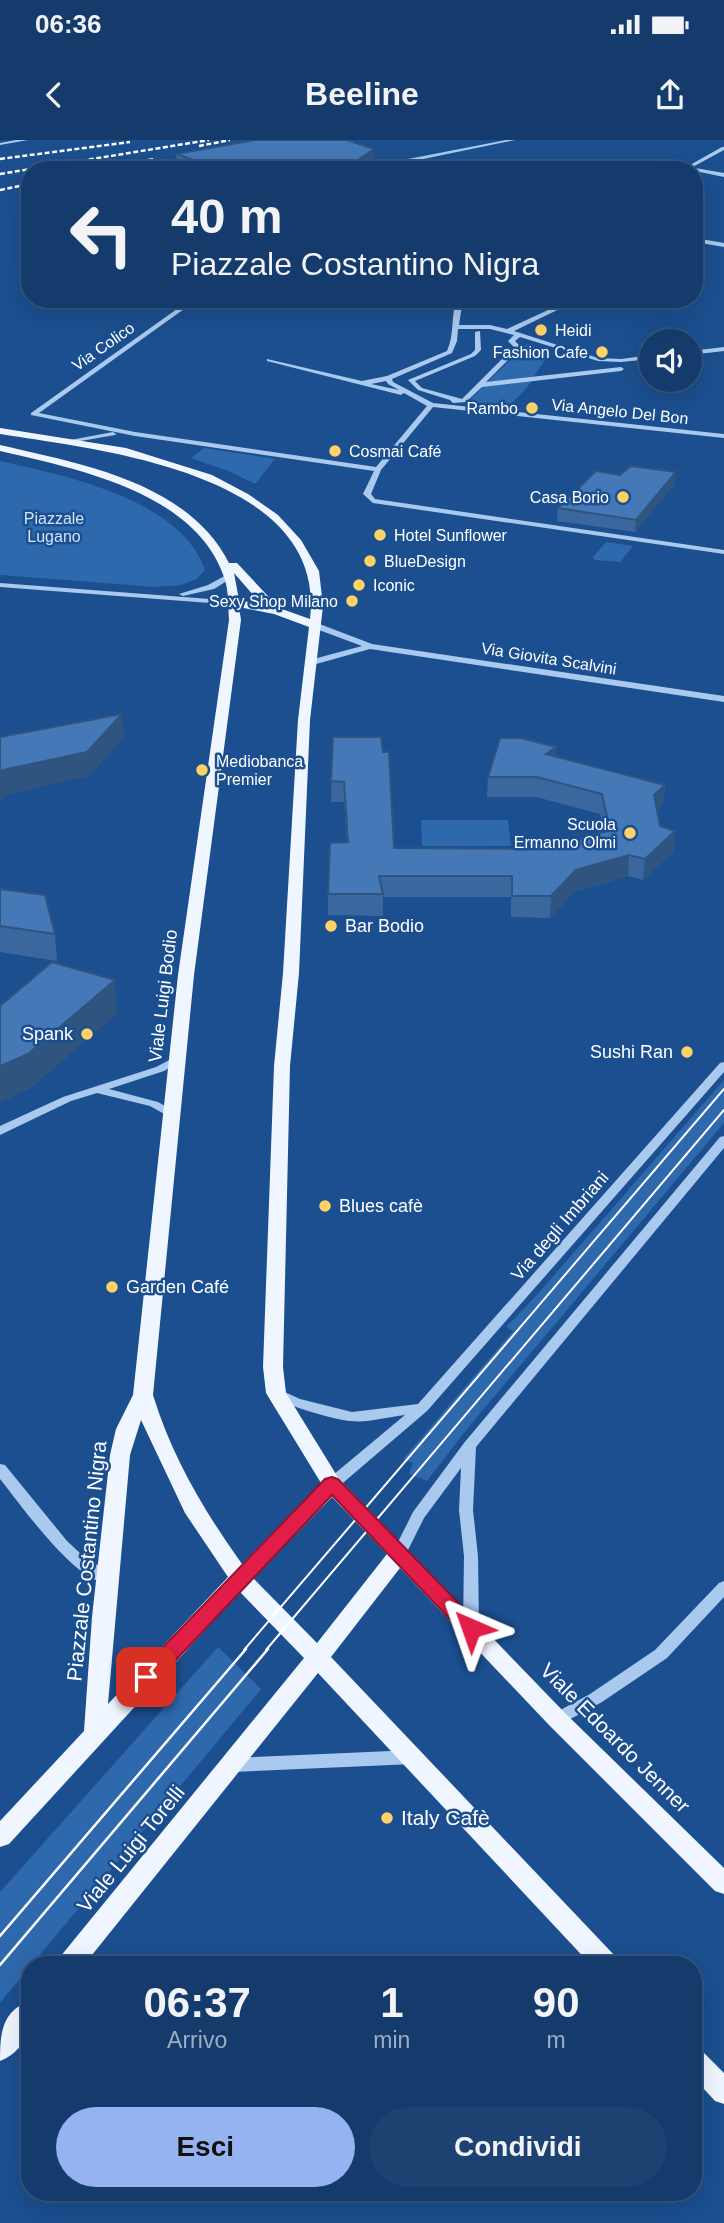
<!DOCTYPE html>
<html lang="it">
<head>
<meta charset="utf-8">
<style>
  body { margin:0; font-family:Helvetica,sans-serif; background:#1d4271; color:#f1f3f6; height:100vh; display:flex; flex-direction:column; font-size:26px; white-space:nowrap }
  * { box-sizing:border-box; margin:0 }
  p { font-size:23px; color:#9dadc1 }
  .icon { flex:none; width:38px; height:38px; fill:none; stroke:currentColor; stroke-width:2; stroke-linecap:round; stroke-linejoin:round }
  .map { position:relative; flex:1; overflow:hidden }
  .sheet { position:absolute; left:21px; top:1816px; width:681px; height:245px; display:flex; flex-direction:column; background:#143b6b; border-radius:28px; box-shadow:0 7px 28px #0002,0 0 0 2px #33557e }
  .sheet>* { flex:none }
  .guide { position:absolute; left:21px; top:21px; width:682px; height:147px; border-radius:28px; box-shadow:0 7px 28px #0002,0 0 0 2px #33557e; background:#143b6b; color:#f1f3f6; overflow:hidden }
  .fabs { position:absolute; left:639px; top:189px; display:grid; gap:14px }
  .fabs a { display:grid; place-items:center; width:63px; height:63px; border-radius:50%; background:#143b6b; box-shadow:0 7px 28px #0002,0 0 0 2px #33557e; font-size:35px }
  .pin { position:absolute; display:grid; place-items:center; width:60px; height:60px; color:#fff; margin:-30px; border-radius:14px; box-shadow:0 4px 10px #0006 }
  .me { position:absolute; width:77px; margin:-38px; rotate:317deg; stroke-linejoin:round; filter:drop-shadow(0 0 5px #0008) }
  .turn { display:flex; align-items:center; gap:24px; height:147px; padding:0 35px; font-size:32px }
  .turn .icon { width:91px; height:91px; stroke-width:2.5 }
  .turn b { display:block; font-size:49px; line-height:60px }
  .eta { display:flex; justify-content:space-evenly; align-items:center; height:119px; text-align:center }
  .eta b { font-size:42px; font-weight:700; line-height:49px }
  .action { display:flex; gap:14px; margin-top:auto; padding:14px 35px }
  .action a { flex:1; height:80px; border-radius:42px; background:#95b2f1; color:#111; font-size:28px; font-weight:700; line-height:80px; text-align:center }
  .action a+a { background:#1d4271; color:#f1f3f6 }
  .status { display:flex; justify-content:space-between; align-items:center; height:49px; padding:0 35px; background:#143b6b; direction:ltr }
  .status svg { height:19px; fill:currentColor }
  header { display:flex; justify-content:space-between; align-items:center; height:91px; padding:0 35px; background:#143b6b; font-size:32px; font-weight:700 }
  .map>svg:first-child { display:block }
  .green { fill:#2e69ad }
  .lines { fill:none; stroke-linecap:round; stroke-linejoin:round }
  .minor { fill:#a9c9ee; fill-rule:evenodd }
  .major { fill:#f0f6ff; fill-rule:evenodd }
  .tram-far1 { stroke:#fff; stroke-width:2 }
  .tram { stroke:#fff; stroke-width:2.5 }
  .rail { stroke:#fff; stroke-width:2.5; stroke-dasharray:5 2.5; stroke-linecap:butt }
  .wall { fill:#3a679d }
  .shaded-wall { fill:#305480 }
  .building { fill:#4478b7; stroke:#305480; stroke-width:2 }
  .route { fill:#e11d48; stroke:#92132f; stroke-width:2 }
  .poi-dot { fill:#ffd166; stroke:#1b4f8f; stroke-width:2.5 }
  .labels { text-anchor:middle; stroke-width:5; stroke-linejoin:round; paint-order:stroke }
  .far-poi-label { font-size:16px; fill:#fff; stroke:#1b4f8f; text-anchor:start }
  .far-street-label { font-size:16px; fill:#fff; stroke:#1b4f8f }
  .far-park-label { font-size:16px; fill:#cfe3fa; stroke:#1b4f8f }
  .poi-label { font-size:18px; fill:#fff; stroke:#1b4f8f; text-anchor:start }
  .street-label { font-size:18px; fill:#fff; stroke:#1b4f8f }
  .near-street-label { font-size:21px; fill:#fff; stroke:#1b4f8f }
  .near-poi-label { font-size:21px; fill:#fff; stroke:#1b4f8f; text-anchor:start }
</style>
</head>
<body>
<div class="status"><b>06:36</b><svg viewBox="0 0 49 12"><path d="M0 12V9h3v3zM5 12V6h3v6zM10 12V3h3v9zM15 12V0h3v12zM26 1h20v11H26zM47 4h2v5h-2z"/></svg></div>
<header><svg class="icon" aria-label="back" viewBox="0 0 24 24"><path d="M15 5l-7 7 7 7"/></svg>Beeline<svg class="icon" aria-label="share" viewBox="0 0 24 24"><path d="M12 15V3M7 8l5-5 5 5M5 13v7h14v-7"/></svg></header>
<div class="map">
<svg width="724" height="2083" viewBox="0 0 724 2083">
  <rect width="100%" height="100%" fill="#1b4f8f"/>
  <!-- green -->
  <g class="green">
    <polygon points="527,204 550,212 533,238 485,244"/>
    <path d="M 532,241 C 506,273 509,267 468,262 L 484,246 Z"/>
    <polygon points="204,308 275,319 255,344 231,332 191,318"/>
    <path d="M 0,321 C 65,336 180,358 205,430 L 197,439 L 181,445 L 155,447 L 0,435 Z"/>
    <polygon points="606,402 633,406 620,422 595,420 593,417"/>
    <polygon points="421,680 508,680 511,706 422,706"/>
    <polygon points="724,940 724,983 467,1289 427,1341 409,1334 413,1323 403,1319 513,1191 506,1187 536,1156"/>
    <polygon points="218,1507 261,1549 0,1863 0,1752"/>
  </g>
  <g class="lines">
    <!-- minor -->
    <g class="minor">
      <polygon points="16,0 28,0 0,5 0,3"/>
      <polygon points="506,0 515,0 404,23 391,30 385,30 403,20"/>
      <polygon points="722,7 724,7 724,10 687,30 681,30"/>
      <polygon points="695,28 724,33 724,37 695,31 693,30"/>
      <polygon points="695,98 724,103 724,107 695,102"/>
      <path d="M 191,159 L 198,159 L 39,273 L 135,292 L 376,327 L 427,266 L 404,253 L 401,255 L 267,221 L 267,219 L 362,241 L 387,236 L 447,211 C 455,194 450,177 457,159 L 463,159 L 459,185 L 490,185 L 507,189 L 572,159 L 580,159 L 514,191 L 598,218 L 621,219 L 651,215 L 651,219 L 621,222 L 598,221 L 520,197 L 515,201 L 520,206 L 520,208 L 486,242 L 621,227 L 624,229 L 621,231 L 482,247 L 466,262 L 453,263 L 450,260 L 418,250 L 408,240 L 471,214 L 475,210 L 475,192 L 480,191 L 481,210 L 475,216 L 415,241 L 422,248 L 462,259 L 514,207 L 508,201 L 514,195 L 490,189 L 458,189 L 457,201 L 452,213 L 392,239 L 393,242 L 433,263 L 724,294 L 724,298 L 433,267 L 381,330 L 371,354 L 375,359 L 724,410 L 724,414 L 373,363 L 363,354 L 374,331 L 135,296 L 31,275 L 31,273 ZM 386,241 L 388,244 L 399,250 L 371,244 Z"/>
      <polygon points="724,207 724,211 690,215 690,211"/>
      <polygon points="113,292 116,294 115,295 69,303 65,301"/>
      <polygon points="228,434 235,436 214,449 183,456 179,454 208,445"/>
      <polygon points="0,443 236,461 240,463 236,465 0,447"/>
      <polygon points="311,483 317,483 372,504 724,556 724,562 370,509 309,526 305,523 306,521 362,506 311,487"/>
      <polygon points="177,916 181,917 183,919 181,921 164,931 109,949 158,962 174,971 176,973 174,975 166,975 150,966 97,953 71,961 0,995 0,986 63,957 156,927"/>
      <path d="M 724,922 L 724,932 L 427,1271 L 337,1348 L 327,1348 L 325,1344 L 327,1340 L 405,1275 C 388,1277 367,1283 351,1281 C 334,1280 279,1264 269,1253 L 271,1250 L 276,1248 L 300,1259 L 352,1272 L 418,1264 L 720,923 Z"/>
      <polygon points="724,996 724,1008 476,1307 473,1370 478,1416 479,1488 476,1492 471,1494 466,1492 463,1488 464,1416 459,1370 461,1328 424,1378 404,1418 399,1419 394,1418 392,1414 413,1372 464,1303 720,997"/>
      <path d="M 0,1324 L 5,1325 L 67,1401 L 81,1414 L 111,1434 L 114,1438 L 111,1442 C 81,1451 18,1361 0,1339 Z"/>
      <polygon points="724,1441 724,1457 667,1518 602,1562 563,1583 557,1585 551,1583 549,1579 551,1575 590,1554 655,1510 719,1443"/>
      <polygon points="414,1610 420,1612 422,1617 420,1622 414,1624 233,1632 227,1630 225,1625 227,1620 233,1618"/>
    </g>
    <!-- major -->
    <g class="major">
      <path d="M 0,288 L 126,308 L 212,335 L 248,354 L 278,375 L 301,400 L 319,431 L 323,466 L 310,580 L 299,833 L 290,926 L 283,1227 L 286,1253 L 339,1339 L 565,1573 L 724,1728 L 724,1754 L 715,1751 L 549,1585 L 400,1428 L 331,1517 L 616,1817 L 620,1825 L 591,1825 L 318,1533 L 84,1825 L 56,1825 L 60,1817 L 304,1518 L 240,1452 L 9,1704 L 0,1707 L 0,1681 L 84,1591 L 92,1477 L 110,1315 L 116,1289 L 133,1255 L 178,835 L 229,480 C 228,467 229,450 224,437 C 195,352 77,329 0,311 L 0,305 C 81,324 188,342 229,423 L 237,423 L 279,468 L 310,479 C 327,333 101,310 0,294 ZM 234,433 L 262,465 L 239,460 ZM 239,467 L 274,474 L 309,487 L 298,580 L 283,833 L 274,926 L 263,1227 L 266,1253 L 321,1343 L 242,1424 C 204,1371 172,1317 153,1255 L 194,835 L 241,480 ZM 141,1280 L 185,1373 L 228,1437 L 108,1564 L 130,1315 ZM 332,1357 L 387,1414 L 317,1503 L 253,1438 Z"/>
      <path d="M 30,1861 C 30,1886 28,1910 0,1921 C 0,1895 1,1871 30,1861 Z"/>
      <polygon points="693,1907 702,1911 724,1933 724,1964 715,1961 693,1937"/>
    </g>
    <!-- tram-far1 -->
    <g class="tram-far1">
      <polyline points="244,1510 724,949"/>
      <polyline points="266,1510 724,970"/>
    </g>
    <!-- tram -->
    <g class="tram">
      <polyline points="0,1796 246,1509"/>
      <polyline points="0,1825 268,1509"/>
    </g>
    <!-- rail -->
    <g class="rail">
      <polyline points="199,6 230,0"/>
      <polyline points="0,19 130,2"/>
      <polyline points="126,24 154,19"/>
      <polyline points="98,30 135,22"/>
      <polyline points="0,34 209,0"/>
      <polyline points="0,50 30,44"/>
    </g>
  </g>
  <!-- wall -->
  <g class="wall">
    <polygon points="176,14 374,28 372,30 177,30"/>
    <polygon points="675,344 635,392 557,381 558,368"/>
    <polygon points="333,597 394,708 548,709 604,691 600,674 536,657 487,657 488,637 556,607 556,616 665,645 663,665 657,671 660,686 675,691 673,712 643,740 628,736 574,752 550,778 511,777 511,757 383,757 383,776 328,775 328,754 347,703 344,662 331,662"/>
    <polygon points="0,749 55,794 57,821 0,812"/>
  </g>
  <!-- shaded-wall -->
  <g class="shaded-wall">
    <polygon points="374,9 374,28 372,30 327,30"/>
    <polygon points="676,332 675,344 635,392 636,380"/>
    <polygon points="122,574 124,598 89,636 6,655 0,661 0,633 3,630"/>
    <polygon points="556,607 555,627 546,614"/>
    <polygon points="665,645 663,665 653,676 654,655"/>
    <polygon points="675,691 673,712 643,740 645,719"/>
    <polygon points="629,715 628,736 574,752 550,778 551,756 576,730"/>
    <polygon points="115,840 117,874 31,948 0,963 0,926"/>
  </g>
  <!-- building -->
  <g class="building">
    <polygon points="255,0 347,0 374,9 352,24 327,30 222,30 176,14"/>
    <polygon points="631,326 676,332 636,380 558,368 596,331 620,335"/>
    <polygon points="122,574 87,612 3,630 0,633 0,597"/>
    <polygon points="333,597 381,597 383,612 389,612 394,708 548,709 610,690 602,654 537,637 488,637 500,598 521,598 556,607 546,614 665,645 654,655 660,686 675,691 645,719 629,715 576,730 551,756 512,756 512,736 379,736 383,754 328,754 330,703 348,702 344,642 331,641"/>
    <polygon points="0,749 45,755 55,794 0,786"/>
    <polygon points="52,822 115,840 28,914 0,926 0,866"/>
  </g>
  <!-- route -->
  <polygon class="route" points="332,1337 338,1339 478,1483 481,1488 478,1493 471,1496 463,1493 332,1355 154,1543 146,1545 139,1543 136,1537 139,1532 325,1339"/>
  <!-- markers -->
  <g class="poi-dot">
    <circle cx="541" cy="190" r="7"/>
    <circle cx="602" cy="212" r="7"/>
    <circle cx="532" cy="268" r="7"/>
    <circle cx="335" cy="311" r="7"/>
    <circle cx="623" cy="357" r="7"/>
    <circle cx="380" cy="395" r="7"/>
    <circle cx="370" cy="421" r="7"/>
    <circle cx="359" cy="445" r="7"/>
    <circle cx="352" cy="461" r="7"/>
    <circle cx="202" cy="630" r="7"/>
    <circle cx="630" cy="693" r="7"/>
    <circle cx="331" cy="786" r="7"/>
    <circle cx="87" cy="894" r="7"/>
    <circle cx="687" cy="912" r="7"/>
    <circle cx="325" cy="1066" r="7"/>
    <circle cx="112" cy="1147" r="7"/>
    <circle cx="387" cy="1678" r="7"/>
  </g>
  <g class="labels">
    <!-- far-poi labels -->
    <g class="far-poi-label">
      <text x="555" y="196">Heidi</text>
      <text x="588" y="218" text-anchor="end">Fashion Cafe</text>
      <text x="518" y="274" text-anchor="end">Rambo</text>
      <text x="349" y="317">Cosmai Café</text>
      <text x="609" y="363" text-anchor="end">Casa Borio</text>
      <text x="394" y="401">Hotel Sunflower</text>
      <text x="384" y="427">BlueDesign</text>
      <text x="373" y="451">Iconic</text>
      <text x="338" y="467" text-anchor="end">Sexy Shop Milano</text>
      <text x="216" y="627">Mediobanca<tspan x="216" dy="18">Premier</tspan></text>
      <text x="616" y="690" text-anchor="end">Scuola<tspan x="616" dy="18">Ermanno Olmi</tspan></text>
    </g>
    <!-- far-street labels -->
    <g class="far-street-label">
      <text transform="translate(103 206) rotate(-35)" y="6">Via Colico</text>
      <text transform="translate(620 271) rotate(6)" y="6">Via Angelo Del Bon</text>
      <text transform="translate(549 518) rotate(9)" y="6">Via Giovita Scalvini</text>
    </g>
    <!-- far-park labels -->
    <g class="far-park-label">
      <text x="54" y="384">Piazzale<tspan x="54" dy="18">Lugano</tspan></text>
    </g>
    <!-- poi labels -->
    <g class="poi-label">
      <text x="345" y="792">Bar Bodio</text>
      <text x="73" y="900" text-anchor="end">Spank</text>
      <text x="673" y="918" text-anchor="end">Sushi Ran</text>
      <text x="339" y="1072">Blues cafè</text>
      <text x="126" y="1153">Garden Café</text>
    </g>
    <!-- street labels -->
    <g class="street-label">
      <text transform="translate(163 856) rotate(-83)" y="6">Viale Luigi Bodio</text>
      <text transform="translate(560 1086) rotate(-49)" y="6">Via degli Imbriani</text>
    </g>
    <!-- near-street labels -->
    <g class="near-street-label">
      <text transform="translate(87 1421) rotate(-84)" y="7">Piazzale Costantino Nigra</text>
      <text transform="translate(615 1598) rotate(45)" y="7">Viale Edoardo Jenner</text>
      <text transform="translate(131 1709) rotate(-51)" y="7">Viale Luigi Torelli</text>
    </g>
    <!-- near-poi labels -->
    <g class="near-poi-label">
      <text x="401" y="1685">Italy Cafè</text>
    </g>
  </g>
</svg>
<div class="fabs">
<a><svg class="icon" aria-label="sound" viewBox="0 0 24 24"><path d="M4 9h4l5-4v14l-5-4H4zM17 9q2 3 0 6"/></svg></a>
</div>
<div class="pin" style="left:146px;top:1537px;background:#d93025"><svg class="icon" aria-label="arrive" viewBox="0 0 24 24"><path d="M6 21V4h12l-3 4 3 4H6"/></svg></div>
<svg class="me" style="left:471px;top:1488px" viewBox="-20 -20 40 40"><path d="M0-17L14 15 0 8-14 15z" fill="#e11d48" stroke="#fff" stroke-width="4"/></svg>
<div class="guide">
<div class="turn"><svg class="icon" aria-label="left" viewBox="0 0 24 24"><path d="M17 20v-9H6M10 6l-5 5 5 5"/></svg><div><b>40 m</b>Piazzale Costantino Nigra</div></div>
</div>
<section class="sheet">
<div class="eta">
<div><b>06:37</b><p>Arrivo</p></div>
<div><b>1</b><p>min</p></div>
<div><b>90</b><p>m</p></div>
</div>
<div class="action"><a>Esci</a><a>Condividi</a></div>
</section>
</div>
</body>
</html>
